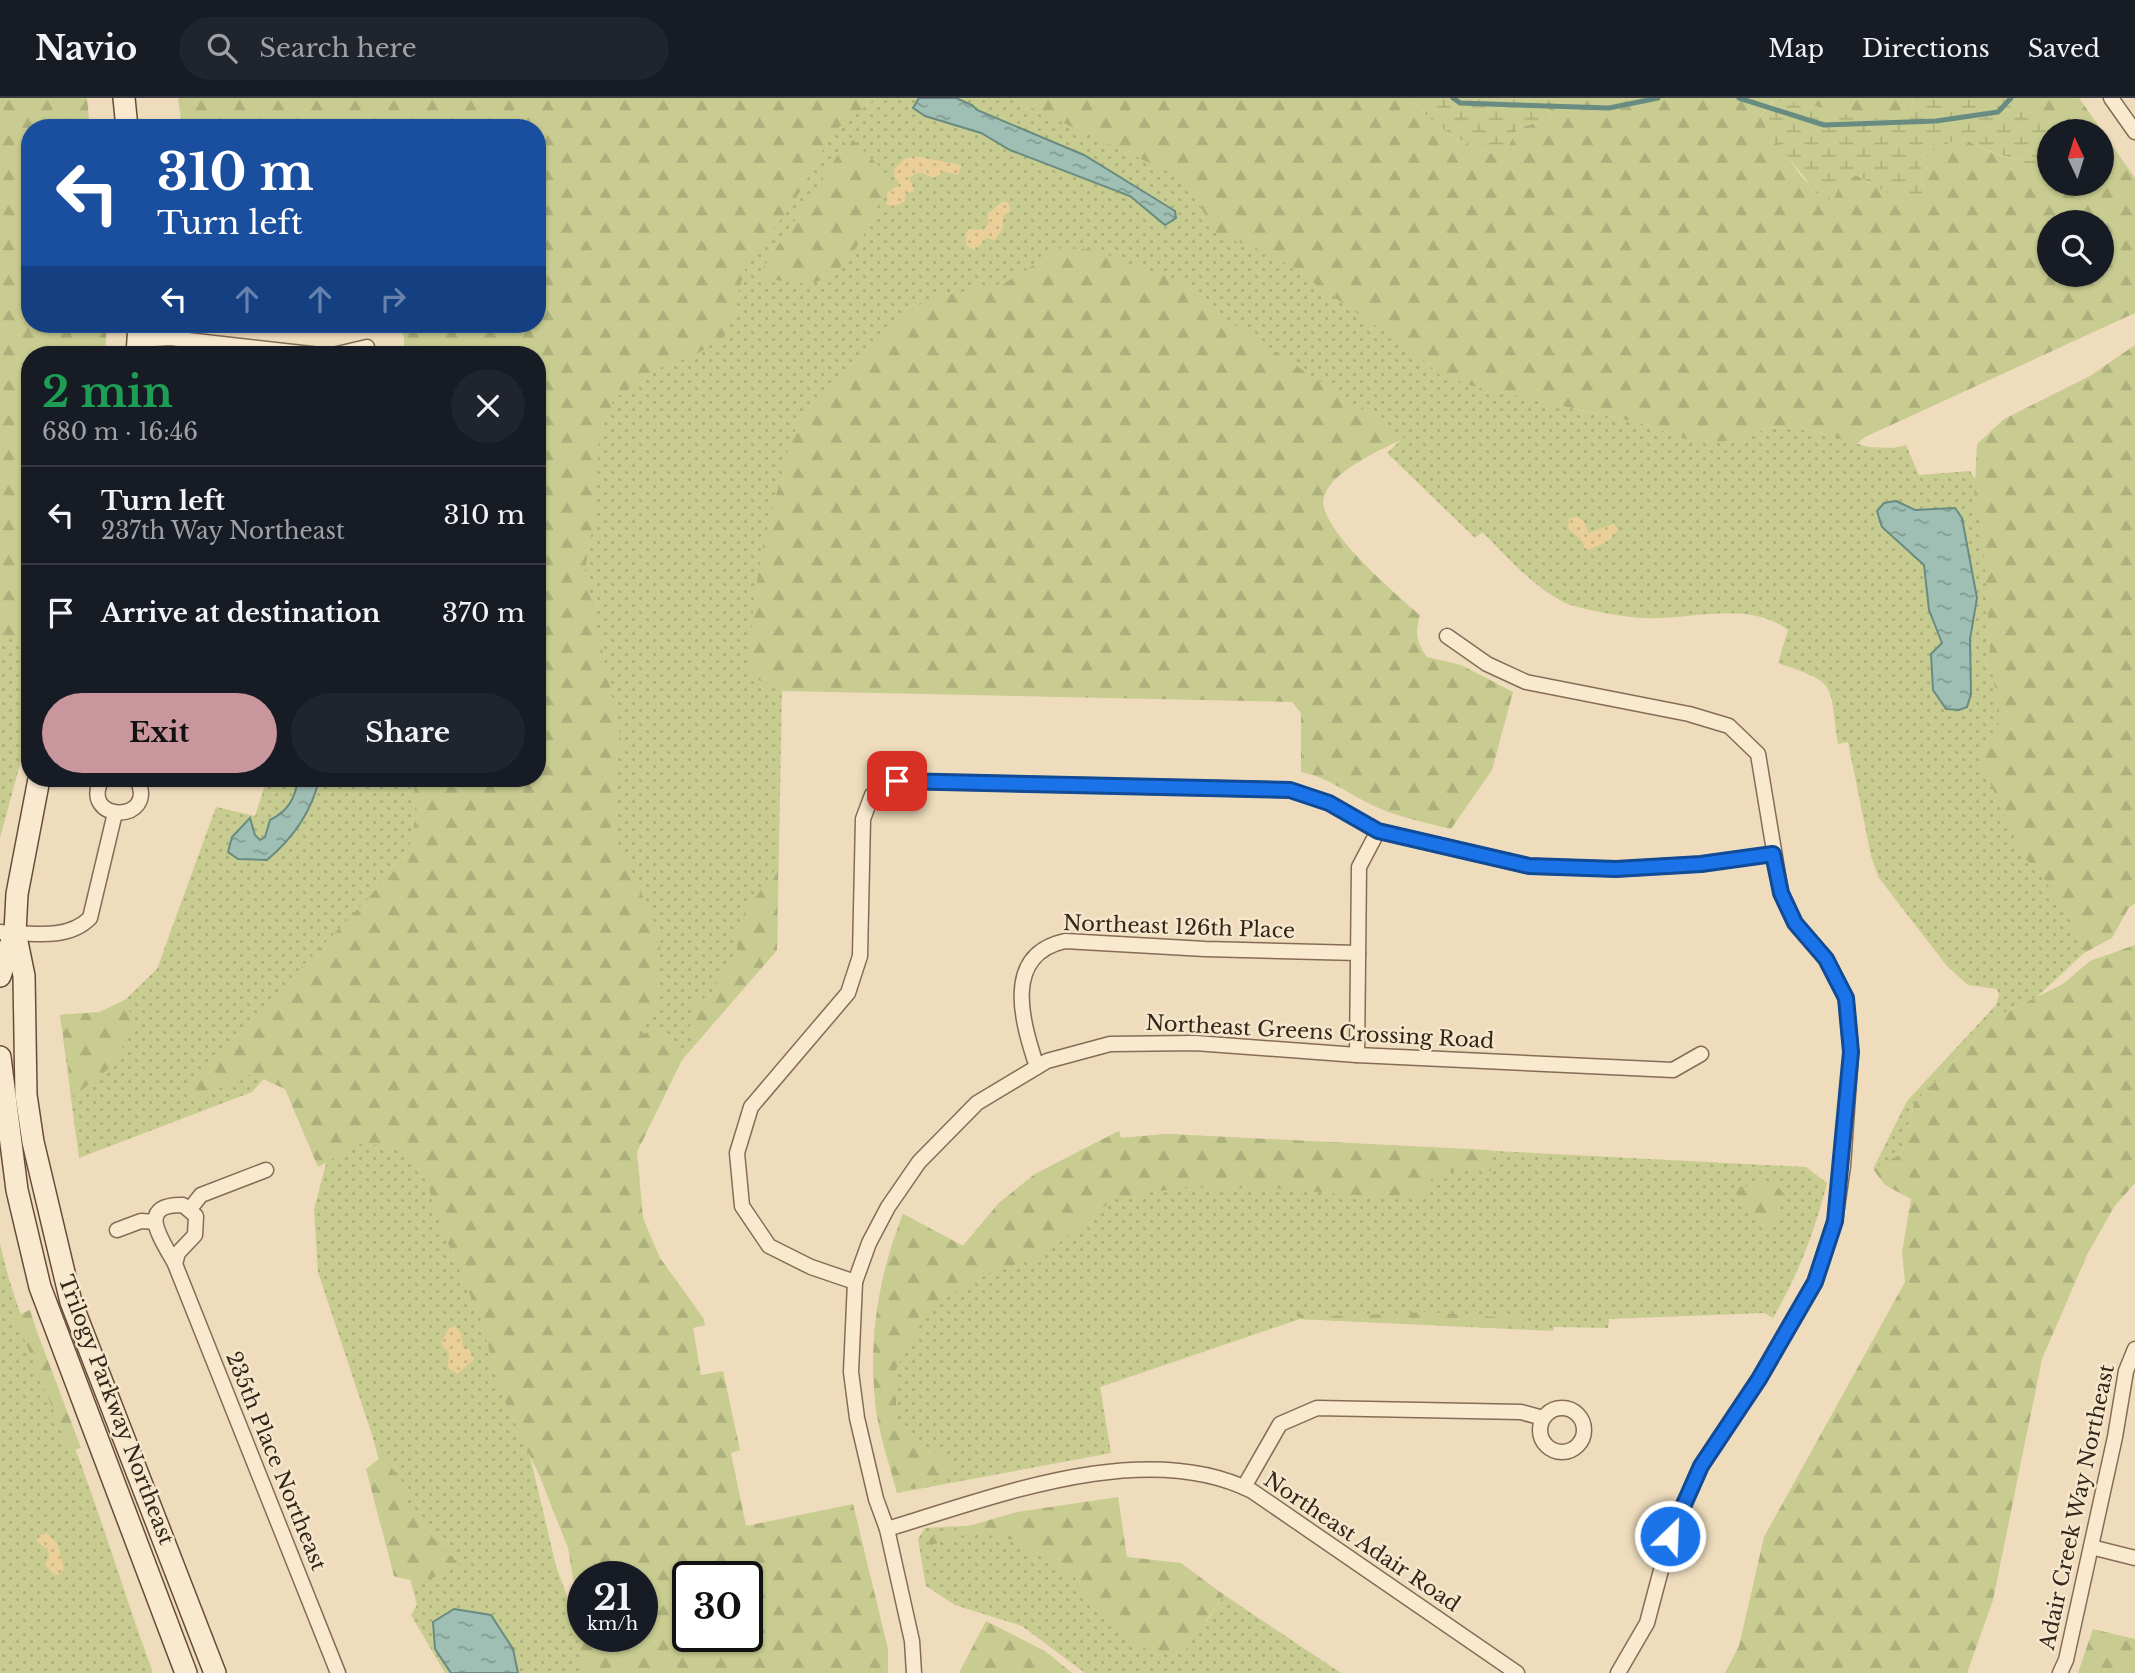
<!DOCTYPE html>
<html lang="en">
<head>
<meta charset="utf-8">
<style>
  body { margin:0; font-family:"Libre Baskerville",serif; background:#20242c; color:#f1f3f6; height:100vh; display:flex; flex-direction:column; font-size:26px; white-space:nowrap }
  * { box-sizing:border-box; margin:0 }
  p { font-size:23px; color:#9ea1a6 }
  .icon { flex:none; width:38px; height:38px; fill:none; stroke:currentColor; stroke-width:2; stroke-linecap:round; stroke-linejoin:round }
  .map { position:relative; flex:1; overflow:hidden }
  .sheet { position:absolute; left:21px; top:248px; width:525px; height:441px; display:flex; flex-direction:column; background:#171b24; border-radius:28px; box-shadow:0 2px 5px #0004 }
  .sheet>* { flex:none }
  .banner { position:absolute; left:21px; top:21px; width:525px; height:214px; border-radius:28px; box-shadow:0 2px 5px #0004; background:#1a4fa0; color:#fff; overflow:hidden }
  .needle { width:46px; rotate:356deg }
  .fabs { position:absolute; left:2037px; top:21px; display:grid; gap:14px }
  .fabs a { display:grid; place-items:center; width:77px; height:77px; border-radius:50%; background:#171b24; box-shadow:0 2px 5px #0004; font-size:35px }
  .speed { position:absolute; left:567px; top:1463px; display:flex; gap:14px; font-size:35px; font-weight:700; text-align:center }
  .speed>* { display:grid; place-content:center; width:91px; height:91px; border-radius:50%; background:#171b24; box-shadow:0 2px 5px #0004; line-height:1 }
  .speed small { font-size:18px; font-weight:400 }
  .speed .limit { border:4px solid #111; border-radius:10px; background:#fff; color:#111 }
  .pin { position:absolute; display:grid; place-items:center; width:60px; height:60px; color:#fff; margin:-30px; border-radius:14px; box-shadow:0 4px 10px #0006 }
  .me { position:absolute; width:77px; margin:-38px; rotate:24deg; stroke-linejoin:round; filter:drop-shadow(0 0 5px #0008) }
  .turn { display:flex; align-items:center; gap:24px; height:147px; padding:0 21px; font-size:32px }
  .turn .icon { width:91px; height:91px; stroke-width:2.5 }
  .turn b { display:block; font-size:49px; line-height:60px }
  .lanes { display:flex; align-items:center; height:66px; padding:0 21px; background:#0003; justify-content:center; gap:35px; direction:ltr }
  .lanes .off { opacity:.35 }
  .round { display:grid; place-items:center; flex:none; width:74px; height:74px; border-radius:37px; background:#20242c }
  .overview { display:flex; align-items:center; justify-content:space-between; height:119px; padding:0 21px }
  h1 { font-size:42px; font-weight:800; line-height:52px; color:#1e9e55 }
  .button { display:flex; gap:14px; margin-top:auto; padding:14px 21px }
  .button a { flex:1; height:80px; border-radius:42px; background:#c8969c; color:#111; font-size:28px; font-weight:800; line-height:80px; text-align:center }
  .button a+a { background:#20242c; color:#f1f3f6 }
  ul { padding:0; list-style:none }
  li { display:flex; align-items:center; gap:21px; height:98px; padding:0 21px; border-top:2px solid #363941 }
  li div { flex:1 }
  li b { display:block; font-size:26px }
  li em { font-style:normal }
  header { display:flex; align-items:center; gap:42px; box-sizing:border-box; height:98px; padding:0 35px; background:#171b24; border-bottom:2px solid #363941 }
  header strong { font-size:33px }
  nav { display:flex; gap:38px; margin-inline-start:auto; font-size:24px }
  .search { width:490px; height:63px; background:#20242c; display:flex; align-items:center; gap:18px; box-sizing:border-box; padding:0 24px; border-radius:38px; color:#9ea1a6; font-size:26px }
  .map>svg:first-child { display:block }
  .grass { fill:url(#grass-dots) }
  .forest { fill:url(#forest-firs); fill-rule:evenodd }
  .wetland { fill:url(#wetland-marsh) }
  .sand { fill:url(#sand-dots) }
  .water { fill:url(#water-ripples); stroke:#688c81; stroke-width:2 }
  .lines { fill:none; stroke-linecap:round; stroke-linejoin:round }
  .stream { stroke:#688c81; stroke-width:5 }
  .street-casing { stroke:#866c56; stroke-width:17 }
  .secondary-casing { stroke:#674d39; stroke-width:24 }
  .street { stroke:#f9eacf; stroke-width:14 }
  .secondary { stroke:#f9eacf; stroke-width:21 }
  .route-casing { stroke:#114b97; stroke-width:18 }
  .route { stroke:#1a73e8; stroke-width:12 }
  .labels { text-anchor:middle; stroke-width:5; stroke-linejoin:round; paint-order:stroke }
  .street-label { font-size:21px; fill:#34251b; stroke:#f6e7cc }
</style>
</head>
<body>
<header>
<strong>Navio</strong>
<div class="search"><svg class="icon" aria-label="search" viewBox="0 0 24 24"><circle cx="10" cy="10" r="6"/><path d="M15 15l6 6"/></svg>Search here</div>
<nav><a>Map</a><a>Directions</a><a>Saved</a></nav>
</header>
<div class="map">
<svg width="2135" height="1575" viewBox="0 0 2135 1575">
  <defs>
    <pattern id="grass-dots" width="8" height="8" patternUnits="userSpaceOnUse" patternTransform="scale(1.75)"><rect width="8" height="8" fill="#c9cc90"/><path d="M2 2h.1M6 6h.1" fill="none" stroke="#adaf7c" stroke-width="1.8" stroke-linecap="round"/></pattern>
    <pattern id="forest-firs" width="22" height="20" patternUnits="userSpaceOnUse" patternTransform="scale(1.75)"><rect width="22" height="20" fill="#c9cc90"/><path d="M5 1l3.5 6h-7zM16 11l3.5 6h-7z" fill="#adaf7c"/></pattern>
    <pattern id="wetland-marsh" width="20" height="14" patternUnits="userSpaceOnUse" patternTransform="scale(1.75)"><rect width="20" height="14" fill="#c9cc90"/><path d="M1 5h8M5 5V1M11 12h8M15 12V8" fill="none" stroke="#adaf7c"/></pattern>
    <pattern id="sand-dots" width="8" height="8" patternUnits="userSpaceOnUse" patternTransform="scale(1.75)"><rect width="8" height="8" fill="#ebcf98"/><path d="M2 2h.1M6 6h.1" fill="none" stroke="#cab282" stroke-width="1.8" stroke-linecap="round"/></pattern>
    <pattern id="water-ripples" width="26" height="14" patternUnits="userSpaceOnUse" patternTransform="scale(1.75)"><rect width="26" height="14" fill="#a0bfb4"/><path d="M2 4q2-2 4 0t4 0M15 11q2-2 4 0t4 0" fill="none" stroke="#839b92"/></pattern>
  </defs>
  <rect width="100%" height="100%" fill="#eedcbc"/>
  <!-- grass -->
  <g class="grass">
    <path d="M 849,0 L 1087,0 L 1477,289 L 1644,326 L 1691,343 L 1744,343 L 1767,329 L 1810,332 L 1869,349 L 1893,350 L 1906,347 L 1919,377 L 1970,373 L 1976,382 L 1974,405 L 1982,420 L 1985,465 L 2063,794 L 2084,855 L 2038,898 L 1994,920 L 1914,1006 L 1901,1056 L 1873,1071 L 1907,1003 L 1996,907 L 1999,897 L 1997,891 L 1968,887 L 1947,868 L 1879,780 L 1871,758 L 1848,644 L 1838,646 C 1829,584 1839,586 1778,565 L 1788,532 C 1748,501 1688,523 1642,520 C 1623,519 1585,512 1568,506 C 1535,492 1507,458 1482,434 L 1475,440 L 1387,355 L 1404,339 L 852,337 L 782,593 L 777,852 L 682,962 L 598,974 L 537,339 Z"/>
    <polygon points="0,477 30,522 30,629 0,740"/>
    <polygon points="267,681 478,681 352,880 252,994 79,1060 60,917 100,914 125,902 157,871 216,709 255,718"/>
    <path d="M 1119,1033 L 1121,1040 L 1167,1036 L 1806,1069 L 1827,1085 C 1815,1133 1798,1177 1773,1220 L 1764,1215 L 1609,1221 L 1608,1230 L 1554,1229 L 1553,1233 L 1300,1221 L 1100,1289 L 1111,1355 L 897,1395 C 890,1367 880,1339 876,1311 C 868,1242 878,1180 903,1116 L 963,1148 L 999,1105 L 1035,1076 Z"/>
    <polygon points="414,1035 511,1277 556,1468 595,1575 445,1575 411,1517 417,1507 373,1340 318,1174 314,1111 331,1047"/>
    <path d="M 0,1145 C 16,1223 55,1294 82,1369 C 107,1437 128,1507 153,1575 L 0,1575 Z"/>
    <polygon points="1036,1424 1206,1524 1224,1497 1341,1575 1085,1575 1022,1528 955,1507 926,1488 918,1441 925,1430"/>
  </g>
  <!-- forest -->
  <g class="forest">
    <polygon points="0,0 87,0 90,30 30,30 30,226 107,226 105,257 30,257 30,545 0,535"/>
    <path d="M 178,0 L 876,0 L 833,34 L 793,106 L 747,165 L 725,238 L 695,257 L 657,271 L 614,301 L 599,339 L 595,413 L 585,472 L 622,645 L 614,673 L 615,739 L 661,838 L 656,908 L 639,936 L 662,932 L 682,962 L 637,1054 L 643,1120 L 660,1160 L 704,1221 L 705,1227 L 693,1230 L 701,1277 L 723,1273 L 740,1352 L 731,1355 L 746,1428 L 853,1406 L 888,1551 L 888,1575 L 585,1575 L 578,1543 L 575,1492 L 568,1450 L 540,1379 L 500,1293 L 482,1225 L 439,1124 L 423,1071 L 394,1048 L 361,1046 L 318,1069 L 285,991 L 252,976 L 197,1000 L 184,991 L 406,761 L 417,715 L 413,681 L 537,681 L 537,257 L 404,257 L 404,239 L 399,226 L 537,226 L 537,30 L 182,30 ZM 583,1479 L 642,1479 L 642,1538 L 583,1538 ZM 688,1479 L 747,1479 L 747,1538 L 688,1538 Z"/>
    <path d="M 1010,0 L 1411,0 C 1435,31 1464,49 1503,58 L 1518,30 L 1552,20 L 1545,0 L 1913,0 L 1911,17 C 1898,21 1886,25 1873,24 C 1838,21 1809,1 1772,4 L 1760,18 L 1801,78 L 1813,90 L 1840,87 L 1856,77 L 1869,85 L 1924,89 L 1920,78 L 1922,63 L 1934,52 L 1962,39 C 1987,56 2019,65 2049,63 L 2049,86 L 2102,86 L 2102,33 L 2059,33 C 2046,16 2023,16 2007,0 L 2079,0 L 2135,80 L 2135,215 L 1865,339 L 1857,346 L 1810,332 L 1767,329 L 1744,343 L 1691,343 L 1644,326 L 1476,289 L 1440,277 L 1412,253 L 1272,156 L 1218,137 L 1182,80 ZM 2049,124 L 2102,124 L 2102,177 L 2049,177 Z"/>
    <path d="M 850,39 L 879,68 L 889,86 C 871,118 857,168 819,183 C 804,189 780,182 764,180 L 761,173 Z"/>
    <path d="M 1061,150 L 1096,152 L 1144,172 L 1187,184 L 1220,217 L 1405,340 C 1382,351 1331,373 1324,399 C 1315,428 1399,499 1420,517 C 1415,535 1416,544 1427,559 L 1461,567 L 1513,594 L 1492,672 L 1451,731 C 1422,724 1393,718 1366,704 C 1344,693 1327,679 1301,674 L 1301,615 L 1292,604 L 782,593 L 748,577 L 754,502 L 763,447 L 791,341 L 806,311 L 901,220 L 928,201 L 1005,185 Z"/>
    <polygon points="2135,247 2135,805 2128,811 2112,840 2084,855 2071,824 2043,779 2022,757 1977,655 2001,623 1991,568 1982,421 1974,405 1977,346 2004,321 2090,278"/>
    <polygon points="778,767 777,852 698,943 690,931 691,909 718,891 716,878 741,861 733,833"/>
    <polygon points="2135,847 2135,1085 2114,1109 2087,1157 2042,1261 1993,1502 1967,1575 1725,1575 1739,1548 1764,1439 1905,1184 1902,1154 1911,1101 1885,1087 1873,1071 1901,1056 1914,1006 1994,920 2063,886 2090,863"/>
    <polygon points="125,902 135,926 113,967 73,999 60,917 100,914"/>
    <path d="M 1119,1033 L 1121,1040 L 1167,1036 L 1489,1052 L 1491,1073 L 1453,1073 L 1431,1081 L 1427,1099 L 1346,1097 L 1291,1091 L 1183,1089 L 1114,1101 L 1048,1154 L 982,1179 L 939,1204 L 919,1229 L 896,1271 L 896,1321 L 922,1347 L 951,1362 L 950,1378 L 897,1395 C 890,1367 880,1339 876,1311 C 868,1242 878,1180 903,1116 L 963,1148 L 999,1105 L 1035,1076 Z"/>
    <polygon points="1774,1085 1785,1097 1777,1118 1765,1135 1759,1120 1731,1090"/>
    <polygon points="30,1212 36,1231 81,1350 70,1353 15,1218"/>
    <polygon points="1426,1214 1524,1221 1522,1231 1300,1221 1296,1216 1343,1218"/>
    <path d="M 381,1359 L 401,1380 L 404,1398 L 428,1435 L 460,1467 C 438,1480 418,1487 394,1478 L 366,1371 Z"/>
    <polygon points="1118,1399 1127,1459 1181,1465 1224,1497 1183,1556 1141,1550 1098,1513 1075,1480 1014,1442 973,1434 931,1447 924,1441 1017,1414"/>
    <polygon points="986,1523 1045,1553 1072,1575 959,1575"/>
    <polygon points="2093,1531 2135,1541 2135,1575 2078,1575"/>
  </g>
  <!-- wetland -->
  <g class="wetland">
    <path d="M 1411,0 L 1545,0 L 1552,20 L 1518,30 L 1503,58 C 1465,49 1435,31 1411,0 Z"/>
    <path d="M 1913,0 L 2007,0 C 2023,16 2046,16 2059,33 L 2049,33 L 2049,63 C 2018,65 1987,55 1962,39 L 1934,52 L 1922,63 L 1920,78 L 1924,89 L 1919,101 L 1895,99 L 1856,77 L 1840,87 L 1834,100 L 1823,103 L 1768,34 L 1760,18 L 1773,4 C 1826,0 1855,33 1911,17 Z"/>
  </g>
  <!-- sand -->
  <g class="sand">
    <path d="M 915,58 L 961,67 L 958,77 L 944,74 L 934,80 C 924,76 918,71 909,80 L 914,90 L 913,94 L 906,95 L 905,103 L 893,109 L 886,106 L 887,95 L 900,86 L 895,80 L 894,71 L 905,61 Z"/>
    <polygon points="1003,103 1009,105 1010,113 1003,118 1003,130 995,142 987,140 975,152 967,148 965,138 969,131 983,132 988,127 988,116"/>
    <polygon points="1577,419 1584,423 1589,435 1614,426 1618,432 1607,444 1586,453 1581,441 1568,431 1569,420"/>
    <polygon points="455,1228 461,1235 463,1249 469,1251 474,1262 457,1276 448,1270 449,1255 441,1246 448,1231"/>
    <polygon points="47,1435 58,1447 64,1471 60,1476 54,1477 45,1466 49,1458 48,1451 37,1444 38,1438"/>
  </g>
  <!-- water -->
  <g class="water">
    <polygon points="919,0 956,0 972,7 977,12 1084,57 1175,113 1176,120 1165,127 1130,98 1010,52 981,35 925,18 913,10"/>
    <polygon points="1896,403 1915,412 1955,410 1962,420 1977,500 1970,541 1971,596 1967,609 1959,612 1946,611 1933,592 1931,556 1942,545 1929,512 1924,467 1882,429 1877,413 1884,405"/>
    <path d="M 298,681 L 319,681 C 312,713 292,741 267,762 L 238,761 L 228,754 L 232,739 L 250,720 L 255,737 L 260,742 L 265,739 L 270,722 C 288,713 295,701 298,681 Z"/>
    <polygon points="454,1511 491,1517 513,1551 518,1575 451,1575 435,1551 433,1524"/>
  </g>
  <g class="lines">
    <!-- stream -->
    <g class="stream">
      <polyline points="1453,0 1460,5 1609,10 1658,0"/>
      <polyline points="1739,0 1824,27 1936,23 1998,14 2011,0"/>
    </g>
    <defs>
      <g id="street">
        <polyline points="2111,0 2135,34"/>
        <polyline points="139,242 170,240 320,257"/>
        <polyline points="333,257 367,249"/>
        <polyline points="1447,538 1487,566 1526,584 1689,616 1729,628 1758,656 1781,795 1795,825 1826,861 1846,900 1851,954 1843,1068 1835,1123 1815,1184 1759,1281 1701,1368 1670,1438 1647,1525 1618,1575"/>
        <path d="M 102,681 C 78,724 159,727 137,681"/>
        <path d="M 0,834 C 30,835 67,843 90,820 L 115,715"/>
        <polyline points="1357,957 1359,769 1378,733"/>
        <path d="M 1037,969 C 1022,924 1002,857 1065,843 L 1205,851 L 1358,855"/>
        <polyline points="190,1111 201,1097 266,1072"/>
        <polyline points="117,1132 141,1123 155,1124"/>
        <path d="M 175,1166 L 178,1155 L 195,1137 L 196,1118 L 183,1107 C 134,1106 163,1143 175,1166 L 338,1575"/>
        <polyline points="855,1184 811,1169 769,1148 742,1108 737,1055 751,1009 848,895 860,858 863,721 872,697 897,683 1290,692 1329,705 1378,733 1529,768 1616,771 1701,766 1773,756"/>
        <circle cx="1562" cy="1332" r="22"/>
        <polyline points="1244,1389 1280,1326 1317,1310 1521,1314 1543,1320"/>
        <path d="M 887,1431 C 994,1399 1145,1339 1252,1393 L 1517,1575"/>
        <polyline points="2091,1449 2135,1460"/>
        <polyline points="914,1575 912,1543 887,1431 876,1401 857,1320 851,1274 855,1184 869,1145 888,1109 919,1064 977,1005 1047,963 1110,946 1195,945 1357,957 1673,972 1701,956"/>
        <polyline points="2060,1575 2066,1562 2115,1339 2126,1273 2135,1251"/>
      </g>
      <g id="secondary">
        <polyline points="124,0 127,30"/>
        <polyline points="137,257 139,226"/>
        <polyline points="39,681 17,796 15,834 24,878 26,997 33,1044 71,1204 215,1575"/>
        <polyline points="0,878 14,836"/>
        <polyline points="0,959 17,1092 40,1189 186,1575"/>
      </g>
    </defs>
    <!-- street casing -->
    <use href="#street" class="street-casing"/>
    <!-- secondary casing -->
    <use href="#secondary" class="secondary-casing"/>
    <!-- street -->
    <use href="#street" class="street"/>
    <!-- secondary -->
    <use href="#secondary" class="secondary"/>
  </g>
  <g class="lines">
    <defs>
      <polyline id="route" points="897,683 1290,692 1329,705 1378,733 1529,768 1616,771 1701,766 1773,756 1781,795 1795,825 1826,861 1846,900 1851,954 1835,1123 1815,1184 1759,1281 1701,1368 1670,1438"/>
    </defs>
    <!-- route casing -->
    <use href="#route" class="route-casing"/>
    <!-- route -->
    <use href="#route" class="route"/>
  </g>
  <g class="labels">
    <!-- street labels -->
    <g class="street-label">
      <text transform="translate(1179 829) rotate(2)" y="7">Northeast 126th Place</text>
      <text transform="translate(1320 934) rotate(3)" y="7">Northeast Greens Crossing Road</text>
      <text transform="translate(116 1312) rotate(69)" y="7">Trilogy Parkway Northeast</text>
      <text transform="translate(276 1363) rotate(68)" y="7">235th Place Northeast</text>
      <text transform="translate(2077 1409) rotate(-78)" y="7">Adair Creek Way Northeast</text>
      <text transform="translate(1362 1444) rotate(34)" y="7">Northeast Adair Road</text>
    </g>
  </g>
</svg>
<div class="fabs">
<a><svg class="needle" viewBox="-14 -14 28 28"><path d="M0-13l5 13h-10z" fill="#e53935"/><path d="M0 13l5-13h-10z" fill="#9ea1a6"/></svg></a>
<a><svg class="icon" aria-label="search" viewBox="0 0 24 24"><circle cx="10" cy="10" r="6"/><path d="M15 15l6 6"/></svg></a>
</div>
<div class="speed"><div>21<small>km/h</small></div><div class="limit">30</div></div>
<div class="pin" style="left:897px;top:683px;background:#d93025"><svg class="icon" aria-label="arrive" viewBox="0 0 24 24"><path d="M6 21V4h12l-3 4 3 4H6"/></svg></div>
<svg class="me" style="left:1670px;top:1438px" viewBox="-20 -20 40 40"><circle r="17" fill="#1a73e8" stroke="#fff" stroke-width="3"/><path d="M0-11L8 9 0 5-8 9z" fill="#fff"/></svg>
<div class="banner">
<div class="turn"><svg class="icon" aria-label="left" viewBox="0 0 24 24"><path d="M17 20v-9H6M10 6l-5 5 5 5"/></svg><div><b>310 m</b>Turn left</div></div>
<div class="lanes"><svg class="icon" aria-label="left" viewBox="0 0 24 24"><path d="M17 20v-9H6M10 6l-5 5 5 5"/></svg><svg class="icon off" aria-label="ahead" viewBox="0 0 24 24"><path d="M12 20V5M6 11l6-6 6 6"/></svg><svg class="icon off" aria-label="ahead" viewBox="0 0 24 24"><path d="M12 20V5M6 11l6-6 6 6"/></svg><svg class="icon off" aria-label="right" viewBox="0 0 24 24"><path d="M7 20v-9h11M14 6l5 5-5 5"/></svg></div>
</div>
<section class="sheet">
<div class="overview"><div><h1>2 min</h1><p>680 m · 16:46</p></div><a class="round"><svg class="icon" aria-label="close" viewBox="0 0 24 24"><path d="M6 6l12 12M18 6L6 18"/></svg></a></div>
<ul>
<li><svg class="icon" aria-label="left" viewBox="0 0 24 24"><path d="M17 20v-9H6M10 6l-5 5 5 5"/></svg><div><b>Turn left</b><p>237th Way Northeast</p></div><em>310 m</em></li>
<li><svg class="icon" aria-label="arrive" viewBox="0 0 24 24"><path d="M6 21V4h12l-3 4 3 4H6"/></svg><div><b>Arrive at destination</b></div><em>370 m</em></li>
</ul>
<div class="button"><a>Exit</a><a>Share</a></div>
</section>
</div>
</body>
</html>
